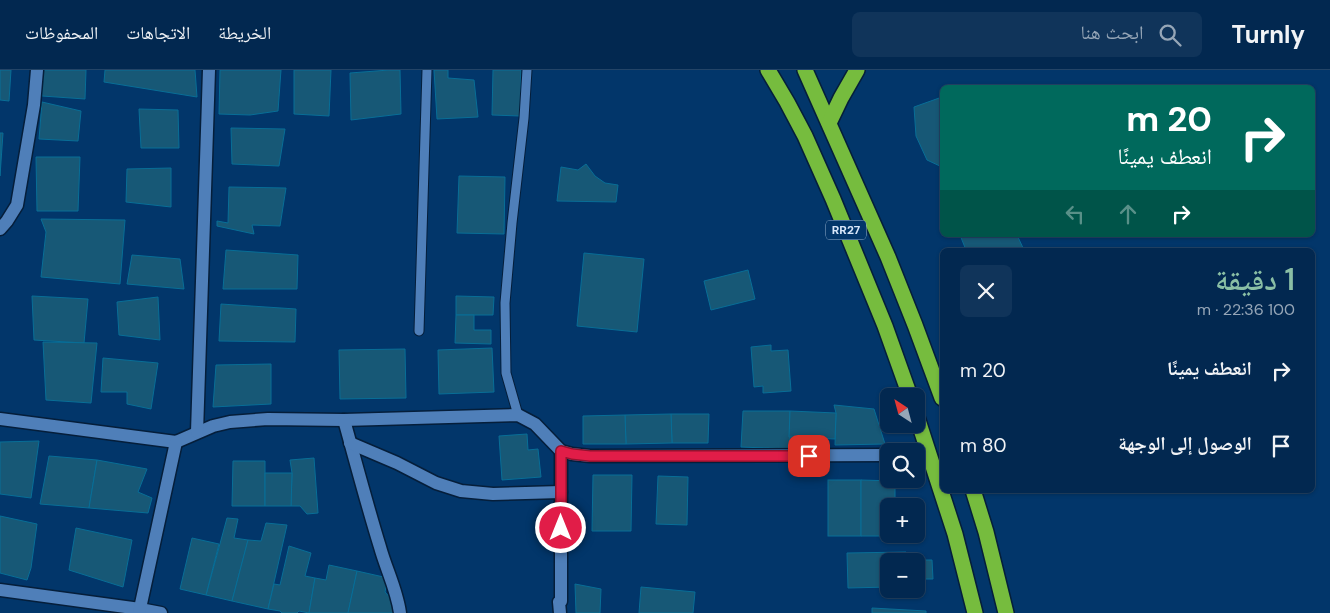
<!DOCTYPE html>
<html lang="ar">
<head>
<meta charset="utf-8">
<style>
  body { margin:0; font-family:"DM Sans","Noto Naskh Arabic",sans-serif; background:#10345a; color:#f1f3f6; direction:rtl; height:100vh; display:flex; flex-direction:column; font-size:19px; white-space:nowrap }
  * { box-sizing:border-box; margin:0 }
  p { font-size:16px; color:#96a6b7 }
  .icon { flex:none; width:28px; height:28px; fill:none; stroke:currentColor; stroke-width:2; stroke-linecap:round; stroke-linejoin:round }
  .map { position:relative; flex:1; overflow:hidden; direction:ltr }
  .details { position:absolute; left:940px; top:178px; width:375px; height:245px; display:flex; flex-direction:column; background:#022850; border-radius:8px; box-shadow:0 1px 4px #0004,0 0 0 1px #234467; direction:rtl }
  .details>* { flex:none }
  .guide { position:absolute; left:940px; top:15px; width:375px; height:152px; border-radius:8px; box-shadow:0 1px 4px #0004,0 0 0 1px #234467; direction:rtl; background:#00695c; color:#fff; overflow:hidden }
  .needle { width:32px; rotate:324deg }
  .fabs { position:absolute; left:880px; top:318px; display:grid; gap:10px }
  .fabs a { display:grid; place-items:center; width:45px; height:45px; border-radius:8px; background:#022850; box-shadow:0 1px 4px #0004,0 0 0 1px #234467; font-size:25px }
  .pin { position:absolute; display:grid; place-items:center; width:42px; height:42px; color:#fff; margin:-21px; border-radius:10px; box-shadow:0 2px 8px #0006 }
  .me { position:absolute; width:55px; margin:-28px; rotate:0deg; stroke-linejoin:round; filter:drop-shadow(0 0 4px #0008) }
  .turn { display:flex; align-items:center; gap:18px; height:105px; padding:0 20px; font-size:22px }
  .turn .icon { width:65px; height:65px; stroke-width:2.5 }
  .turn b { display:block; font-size:35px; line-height:42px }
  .lanes { display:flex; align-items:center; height:48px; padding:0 20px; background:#0003; justify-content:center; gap:25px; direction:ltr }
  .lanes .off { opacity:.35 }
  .round { display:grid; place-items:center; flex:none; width:52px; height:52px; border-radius:8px; background:#10345a }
  .summary { display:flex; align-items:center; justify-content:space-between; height:85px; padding:0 20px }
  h1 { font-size:30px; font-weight:600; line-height:38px; color:#8abfa5 }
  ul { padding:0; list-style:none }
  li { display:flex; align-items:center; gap:15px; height:75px; padding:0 20px }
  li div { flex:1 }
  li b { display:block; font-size:19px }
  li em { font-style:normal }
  header { display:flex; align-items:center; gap:30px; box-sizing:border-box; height:70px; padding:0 25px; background:#022850; border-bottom:1px solid #234467 }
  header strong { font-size:24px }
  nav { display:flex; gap:28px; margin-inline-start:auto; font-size:18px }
  .search { width:350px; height:45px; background:#10345a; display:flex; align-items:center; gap:12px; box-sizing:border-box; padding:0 18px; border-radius:8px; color:#96a6b7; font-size:19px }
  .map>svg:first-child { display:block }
  .building { fill:#175876; stroke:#086e97 }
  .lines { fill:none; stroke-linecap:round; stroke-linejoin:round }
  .lane-casing { stroke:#051e3a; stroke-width:11 }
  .street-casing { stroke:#051e3a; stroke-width:15 }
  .highway-casing { stroke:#051e3a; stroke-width:18 }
  .lane { stroke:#4f7fb9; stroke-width:9 }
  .street { stroke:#4f7fb9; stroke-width:12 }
  .highway { stroke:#76bc3e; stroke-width:15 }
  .route-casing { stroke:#92132f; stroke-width:12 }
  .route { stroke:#e11d48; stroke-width:9 }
  .labels { text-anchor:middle; stroke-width:5; stroke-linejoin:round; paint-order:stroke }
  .shield { fill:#02366a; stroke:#98b2cf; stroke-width:1 }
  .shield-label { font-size:12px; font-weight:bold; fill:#d8e7fa }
</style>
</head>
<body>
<header>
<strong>Turnly</strong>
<div class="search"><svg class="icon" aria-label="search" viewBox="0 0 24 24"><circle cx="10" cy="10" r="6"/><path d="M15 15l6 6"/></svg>ابحث هنا</div>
<nav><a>الخريطة</a><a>الاتجاهات</a><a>المحفوظات</a></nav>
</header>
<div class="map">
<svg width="1330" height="543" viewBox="0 0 1330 543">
  <rect width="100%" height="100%" fill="#02366a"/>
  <!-- building -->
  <g class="building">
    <polygon points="0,0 11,0 9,31 0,30"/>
    <polygon points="43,0 86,0 85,29 42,26"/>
    <polygon points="105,0 195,0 197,27 104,12"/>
    <polygon points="220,0 281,0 278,41 250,45 219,44"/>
    <polygon points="294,0 331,0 329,46 294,44"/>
    <polygon points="389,0 400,0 401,44 351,50 350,3"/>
    <polygon points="434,0 448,0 448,8 474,10 478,47 437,49"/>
    <polygon points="493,0 521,0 520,46 492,45"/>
    <polygon points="942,27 942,97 927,90 916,66 914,37"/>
    <polygon points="42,32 81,41 78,71 39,69"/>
    <polygon points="139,39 178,40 179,78 141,78"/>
    <polygon points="231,58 285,59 279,96 232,94"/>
    <polygon points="0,63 3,63 0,106"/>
    <polygon points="36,87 80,87 78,141 37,141"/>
    <polygon points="586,94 595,106 605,113 618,115 616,132 557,131 561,97 578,100"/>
    <polygon points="171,98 171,137 126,132 127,99"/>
    <polygon points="459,106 505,107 504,164 457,163"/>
    <polygon points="229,117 286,118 280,156 252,155 254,164 217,156 217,151 228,153"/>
    <polygon points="41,149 125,150 120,214 41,207 46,162"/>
    <polygon points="960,165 1017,165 1024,180 966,180"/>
    <polygon points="226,180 298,185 297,219 223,219"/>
    <polygon points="584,183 644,189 637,262 577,256"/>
    <polygon points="132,185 180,189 184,219 127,214"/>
    <polygon points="748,200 755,229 711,240 704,211"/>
    <polygon points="32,226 88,229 84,273 34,270"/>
    <polygon points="456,226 494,227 493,245 456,245"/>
    <polygon points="158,227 160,270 119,265 117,232"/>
    <polygon points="221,234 296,239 295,272 219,271"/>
    <polygon points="456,245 474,245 474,260 491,260 491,274 455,273"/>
    <polygon points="43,272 97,273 91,333 46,330"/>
    <polygon points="771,275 771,281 788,280 791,321 763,323 763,316 754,317 751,277"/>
    <polygon points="492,278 494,322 439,324 438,280"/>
    <polygon points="405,279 406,328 340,329 339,280"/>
    <polygon points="103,288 158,293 151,339 127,334 127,322 101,322"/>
    <polygon points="271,294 271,334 213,337 216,295"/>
    <polygon points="834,335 874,339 885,374 835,375 836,343"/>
    <polygon points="743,341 790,341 790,379 741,377"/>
    <polygon points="790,341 836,343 835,369 789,367"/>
    <polygon points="671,344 709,344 708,373 672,373"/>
    <polygon points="671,344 672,373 626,374 625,345"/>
    <polygon points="625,345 626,374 583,374 583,346"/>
    <polygon points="527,364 528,380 538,379 541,407 502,410 499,366"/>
    <polygon points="39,371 31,428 0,424 0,372"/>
    <polygon points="49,386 97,390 89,438 40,434"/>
    <polygon points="314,388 318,443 307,444 300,436 291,436 292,403 290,390"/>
    <polygon points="97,390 147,399 138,422 152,428 148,443 89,438"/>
    <polygon points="233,391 265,391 265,436 232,436"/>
    <polygon points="265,403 292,403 291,436 265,436"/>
    <polygon points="593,405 632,405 631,461 592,461"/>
    <polygon points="658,406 688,407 687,455 656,454"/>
    <rect x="828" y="410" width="33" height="56"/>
    <polygon points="861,410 895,411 895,436 889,436 889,464 894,464 894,466 861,466"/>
    <polygon points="0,446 37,454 31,498 27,510 0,503"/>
    <polygon points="227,448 238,449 234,468 248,470 232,531 206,525"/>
    <polygon points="266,453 287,455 268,539 232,531 248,470 261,471"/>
    <polygon points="76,458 132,470 123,517 69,500"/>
    <polygon points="192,468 219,474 206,525 180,519"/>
    <polygon points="289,476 311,483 305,506 315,508 309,543 299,541 297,543 282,543 280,541 268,539 274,514 280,515"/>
    <polygon points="906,482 906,490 932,490 933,509 916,509 916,491 889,491 889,517 848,518 847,483"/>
    <polygon points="329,495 357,501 348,543 309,543 315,508 326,510"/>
    <polygon points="357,501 388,508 385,522 394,532 393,543 348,543"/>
    <polygon points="575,514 601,519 600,543 576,543"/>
    <polygon points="641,517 695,522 693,543 639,543"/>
    <polygon points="872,538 926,541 926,543 872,543"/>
  </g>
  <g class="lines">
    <defs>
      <g id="lane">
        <polyline points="419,261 427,0"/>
        <polyline points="518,345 506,303 505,233 512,153 524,48 527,0"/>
      </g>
      <g id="street">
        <polyline points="0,159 7,151 17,135 34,35 37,0"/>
        <polyline points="0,349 176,372 213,356 230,352 268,349 344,350 518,345 535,354 561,381 572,384 590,386 889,385"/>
        <path d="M 344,350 C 356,393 367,435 380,477 C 386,499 397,520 400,543"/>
        <polyline points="197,362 209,0"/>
        <polyline points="350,373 397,393 436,413 461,421 493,424 561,422"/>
        <polyline points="916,385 930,385"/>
        <polyline points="0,520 140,539 161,543"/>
        <polyline points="139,543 176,372"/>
        <polyline points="560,543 559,532 561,531 561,381"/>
      </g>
      <g id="highway">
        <polyline points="768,0 787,32 805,66 833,129 885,256 910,326"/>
        <polyline points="805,0 888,187 915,255 942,328"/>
        <polyline points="829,53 841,28 857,0"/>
        <polyline points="916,344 955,464 975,543"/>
        <polyline points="973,420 986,462 1006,543"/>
      </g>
    </defs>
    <!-- lane casing -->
    <use href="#lane" class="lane-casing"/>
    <!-- street casing -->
    <use href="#street" class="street-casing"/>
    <!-- highway casing -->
    <use href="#highway" class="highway-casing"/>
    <!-- lane -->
    <use href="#lane" class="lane"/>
    <!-- street -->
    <use href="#street" class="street"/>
    <!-- highway -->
    <use href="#highway" class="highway"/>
  </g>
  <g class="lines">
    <defs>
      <polyline id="route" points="561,458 561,381 572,384 590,386 809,386"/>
    </defs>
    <!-- route casing -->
    <use href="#route" class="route-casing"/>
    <!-- route -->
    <use href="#route" class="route"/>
  </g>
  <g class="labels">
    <!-- shield labels -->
    <rect class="shield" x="826" y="150.5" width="40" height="19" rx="4"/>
    <g class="shield-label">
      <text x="846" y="164">RR27</text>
    </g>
  </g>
</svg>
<div class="fabs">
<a><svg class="needle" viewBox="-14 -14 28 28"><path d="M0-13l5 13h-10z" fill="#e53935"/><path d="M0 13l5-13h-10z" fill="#96a6b7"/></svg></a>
<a><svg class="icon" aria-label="search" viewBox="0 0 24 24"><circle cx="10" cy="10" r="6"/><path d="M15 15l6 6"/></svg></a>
<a>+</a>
<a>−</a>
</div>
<div class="pin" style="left:809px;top:386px;background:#d93025"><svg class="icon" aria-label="arrive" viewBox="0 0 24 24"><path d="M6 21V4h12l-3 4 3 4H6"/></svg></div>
<svg class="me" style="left:561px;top:458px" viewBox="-20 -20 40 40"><circle r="17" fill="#e11d48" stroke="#fff" stroke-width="3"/><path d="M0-11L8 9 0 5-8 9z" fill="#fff"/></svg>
<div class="guide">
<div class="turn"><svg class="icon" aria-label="right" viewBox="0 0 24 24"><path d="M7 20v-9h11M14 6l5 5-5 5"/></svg><div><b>20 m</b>انعطف يمينًا</div></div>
<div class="lanes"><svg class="icon off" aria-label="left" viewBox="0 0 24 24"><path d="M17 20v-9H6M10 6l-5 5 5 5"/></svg><svg class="icon off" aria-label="ahead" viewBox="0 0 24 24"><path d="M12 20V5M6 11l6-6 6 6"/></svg><svg class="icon" aria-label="right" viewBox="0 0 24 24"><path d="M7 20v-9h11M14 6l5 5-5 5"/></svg></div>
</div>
<section class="details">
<div class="summary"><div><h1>1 دقيقة</h1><p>100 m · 22:36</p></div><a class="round"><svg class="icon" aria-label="close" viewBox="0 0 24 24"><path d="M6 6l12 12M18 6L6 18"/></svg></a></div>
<ul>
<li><svg class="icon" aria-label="right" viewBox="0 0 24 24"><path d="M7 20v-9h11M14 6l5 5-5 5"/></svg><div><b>انعطف يمينًا</b></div><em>20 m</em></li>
<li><svg class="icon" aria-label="arrive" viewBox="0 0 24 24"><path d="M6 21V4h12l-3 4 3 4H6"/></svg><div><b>الوصول إلى الوجهة</b></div><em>80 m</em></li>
</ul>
</section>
</div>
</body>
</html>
